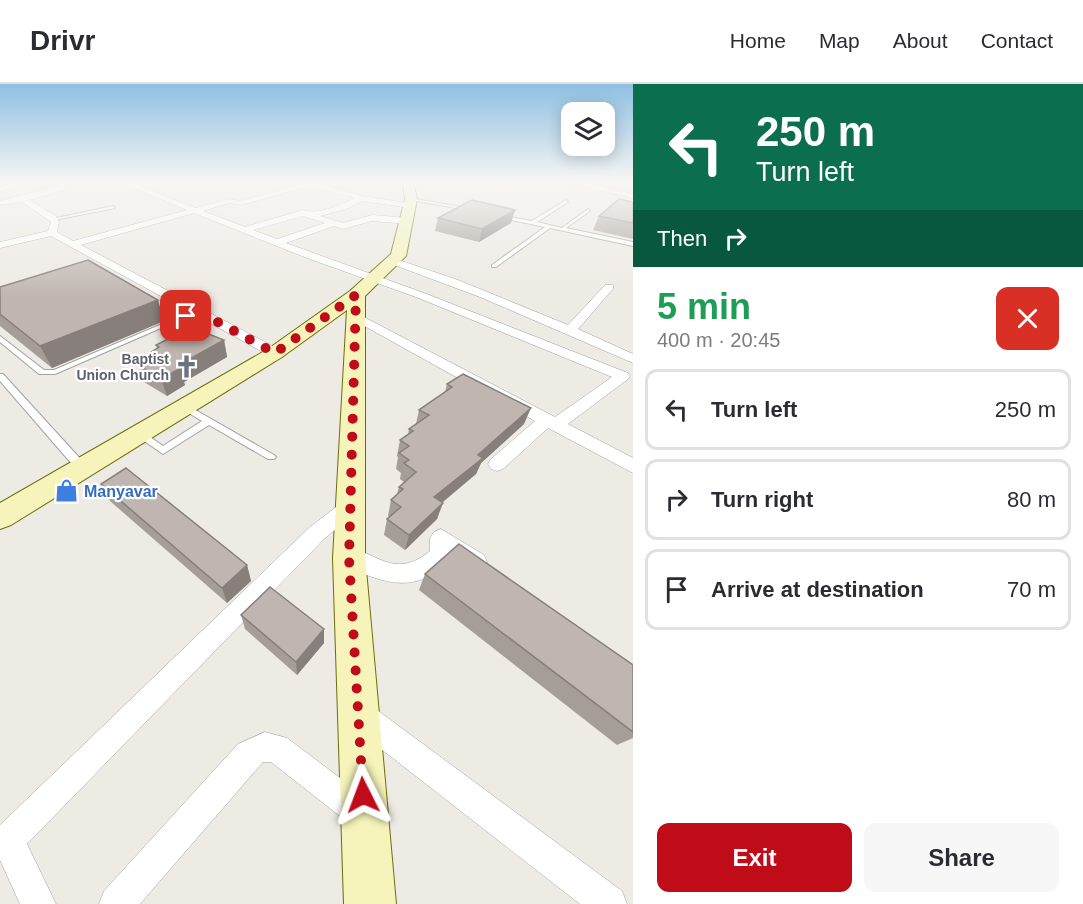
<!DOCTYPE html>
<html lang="en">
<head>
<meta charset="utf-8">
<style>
  body { margin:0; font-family:Helvetica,sans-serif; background:#f7f7f7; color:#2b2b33; height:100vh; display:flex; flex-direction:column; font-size:22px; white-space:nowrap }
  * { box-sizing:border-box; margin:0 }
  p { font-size:20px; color:#7c7c81 }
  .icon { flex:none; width:33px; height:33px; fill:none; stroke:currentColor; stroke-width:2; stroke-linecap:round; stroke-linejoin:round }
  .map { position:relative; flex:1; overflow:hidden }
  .sheet { display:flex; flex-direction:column; background:#fff; width:450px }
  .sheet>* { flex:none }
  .guide { background:#0b6e4f; color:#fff; overflow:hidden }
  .tools { position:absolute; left:561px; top:18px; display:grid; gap:12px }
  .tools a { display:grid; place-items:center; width:54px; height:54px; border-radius:12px; background:#fff; box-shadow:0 3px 15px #0003; font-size:30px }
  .pin { position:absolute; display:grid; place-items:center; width:51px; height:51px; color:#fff; margin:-26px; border-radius:12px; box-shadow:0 3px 9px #0006 }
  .me { position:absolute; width:66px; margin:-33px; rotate:357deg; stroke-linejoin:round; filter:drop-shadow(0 0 4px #0008) }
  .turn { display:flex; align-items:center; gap:21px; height:126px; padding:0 24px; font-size:27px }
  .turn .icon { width:78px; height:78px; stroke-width:2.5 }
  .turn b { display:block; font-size:42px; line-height:51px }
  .then { display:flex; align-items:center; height:57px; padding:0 24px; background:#0003; gap:12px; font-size:22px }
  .round { display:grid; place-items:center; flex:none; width:63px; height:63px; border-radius:12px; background:#f7f7f7 }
  .head { display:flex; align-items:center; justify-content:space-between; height:102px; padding:0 24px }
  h1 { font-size:36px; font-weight:700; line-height:45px; color:#1e9e55 }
  .primary-button { display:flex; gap:12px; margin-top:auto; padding:12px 24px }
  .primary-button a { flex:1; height:69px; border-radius:12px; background:#c00b18; color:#fff; font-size:24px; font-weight:700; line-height:69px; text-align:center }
  .primary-button a+a { background:#f7f7f7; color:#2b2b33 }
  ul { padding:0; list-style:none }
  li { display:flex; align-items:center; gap:18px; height:81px; margin:0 12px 9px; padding:0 12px; border:3px solid #e1e1e2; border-radius:12px }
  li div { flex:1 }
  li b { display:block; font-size:22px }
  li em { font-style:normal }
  header { display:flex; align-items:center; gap:36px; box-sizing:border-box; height:84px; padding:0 30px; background:#fff; border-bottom:2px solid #e1e1e2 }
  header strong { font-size:28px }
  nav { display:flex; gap:33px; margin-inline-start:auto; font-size:21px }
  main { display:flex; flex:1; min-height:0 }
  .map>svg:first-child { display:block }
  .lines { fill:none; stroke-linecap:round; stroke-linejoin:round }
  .service-casing { stroke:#a2a2a2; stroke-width:2 }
  .minor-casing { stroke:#a2a2a2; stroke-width:1 }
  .secondary-casing { stroke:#6b6e0b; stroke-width:2 }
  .service { fill:#fff; fill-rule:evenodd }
  .minor { fill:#fff; fill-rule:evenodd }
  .secondary { fill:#f6f4bb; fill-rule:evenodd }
  .wall { fill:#a49d98 }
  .shaded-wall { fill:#867f7c }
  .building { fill:#bfb6b1; stroke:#867f7c; stroke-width:1.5 }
  .route { stroke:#c00b18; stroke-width:10; stroke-dasharray:0 18 }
  .labels { text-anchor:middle; stroke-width:4.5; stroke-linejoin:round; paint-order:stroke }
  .far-worship-label { font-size:14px; font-weight:bold; fill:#5b616d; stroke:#fff; text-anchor:end }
  .shop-label { font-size:16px; font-weight:bold; fill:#366cbe; stroke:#fff; text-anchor:start }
</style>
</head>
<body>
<header>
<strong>Drivr</strong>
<nav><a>Home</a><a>Map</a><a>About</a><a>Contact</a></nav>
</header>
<main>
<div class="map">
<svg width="633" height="820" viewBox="0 0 633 820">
  <rect width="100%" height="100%" fill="#eeeae4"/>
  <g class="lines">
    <defs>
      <g id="service">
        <polygon points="409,114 473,125 475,126 473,127 411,116"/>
        <polygon points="566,116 568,118 537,138 562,144 588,125 590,127 566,144 633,158 633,162 550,144 496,183 492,183 492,181 545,143 498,133 498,131 532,137"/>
        <polygon points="113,122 115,124 54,136 52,135"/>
        <polygon points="195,226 200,227 55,290 39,290 0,258 0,252 44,286 54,286"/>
        <polygon points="0,290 3,290 86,381 87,384 86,387 78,387 0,297"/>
        <polygon points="185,320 274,371 276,373 274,375 268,375 209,341 163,370 137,352 135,350 137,348 143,348 163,362 202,337 182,325 182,321"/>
      </g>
      <g id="minor">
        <polygon points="19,98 34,98 0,107 0,103"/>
        <path d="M 54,98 L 62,98 L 66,102 L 64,106 L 30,116 L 56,132 L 59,138 L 57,148 L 73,157 L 187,126 L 129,102 L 136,98 L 148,98 L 140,102 L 195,124 L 229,115 L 241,117 L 301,100 L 300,98 L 313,98 L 362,112 L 413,120 L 413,124 L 410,124 L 362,117 L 346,125 L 320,132 L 343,139 L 372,131 L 408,134 L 412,137 L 408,140 L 372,137 L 343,145 L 334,142 L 286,159 L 424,209 L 628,289 L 630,292 L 628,295 L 568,340 L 633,374 L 633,389 L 548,344 L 503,385 L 497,387 L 491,385 L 488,380 L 491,375 L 535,337 L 350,234 L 356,230 L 360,231 L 555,333 L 612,293 L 416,213 L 307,174 L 194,129 L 81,161 L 280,266 L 282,269 L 280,272 L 270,272 L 51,152 L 0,164 L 0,158 L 48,147 L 51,138 L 22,118 L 0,121 L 0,117 L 58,102 ZM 310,102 L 354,114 C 339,122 319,131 303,126 L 245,143 L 203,127 L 229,119 L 241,121 ZM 303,132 L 325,139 L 277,155 L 253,146 Z"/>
        <polygon points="566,98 581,98 633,110 633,114"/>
        <polygon points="393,174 458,196 568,241 605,201 613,201 613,205 578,245 633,270 633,279 480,213 389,179 388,177"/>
        <polygon points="351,414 358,417 361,422 358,427 324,455 27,760 56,820 20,820 0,776 0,741 310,443 344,417"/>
        <path d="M 441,445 L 484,471 L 487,478 L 484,485 C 470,489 462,480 451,473 C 447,481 439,487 431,491 C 400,509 371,492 341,481 L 338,474 L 341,467 C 370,457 389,501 430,467 L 430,454 L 434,448 Z"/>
        <polygon points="359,616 369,620 622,807 627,820 580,820 349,640 345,630 349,620"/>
        <polygon points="265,648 287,654 372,718 377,729 372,740 361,745 350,740 271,678 263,678 140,820 99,820 104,807 238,660"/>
      </g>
      <polygon id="secondary" points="403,98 413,98 417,115 406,172 365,212 365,474 396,820 344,820 333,474 347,226 282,273 11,441 0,445 0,419 268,265 350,207 391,170 405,115"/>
    </defs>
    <!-- service casing -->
    <use href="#service" class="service-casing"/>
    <!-- minor casing -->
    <use href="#minor" class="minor-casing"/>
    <!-- secondary casing -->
    <use href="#secondary" class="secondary-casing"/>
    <!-- service -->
    <use href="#service" class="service"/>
    <!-- minor -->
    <use href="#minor" class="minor"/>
    <!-- secondary -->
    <use href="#secondary" class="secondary"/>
  </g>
  <!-- wall -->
  <g class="wall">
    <polygon points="633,118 633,155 593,146 599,132"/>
    <polygon points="438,134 511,139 479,158 435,147"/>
    <polygon points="0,203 164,237 52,284 0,242"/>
    <polygon points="224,256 227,273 184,298 185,301 167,312 144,298 138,281 149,275 147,271 157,264 156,261"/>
    <polygon points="447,300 524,340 481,379 476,390 442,419 437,435 405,466 384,451 387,435 390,433 388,432 391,416 397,410 399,403 404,398 400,395 401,389 396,385 398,373 397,372 400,356 408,350 409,345 416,340 419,326 445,308"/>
    <polygon points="101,400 247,481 251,497 227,519 110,417"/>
    <polygon points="425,490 633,581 633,654 617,661 419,506"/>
    <polygon points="241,531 324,545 324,559 297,591 245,545"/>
  </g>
  <!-- shaded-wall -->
  <g class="shaded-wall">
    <polygon points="515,126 511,139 479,158 482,145"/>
    <polygon points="158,216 164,237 52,284 40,262"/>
    <polygon points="224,256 227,273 184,298 185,301 167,312 161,295 177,282"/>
    <polygon points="531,324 524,340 481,379 476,390 429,429 434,413 478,371"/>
    <polygon points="443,419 437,435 405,466 409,451"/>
    <polygon points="247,481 251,497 227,519 222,504"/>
    <polygon points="324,545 324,559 297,591 296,578"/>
  </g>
  <!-- building -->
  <g class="building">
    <polygon points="619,115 633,118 633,139 599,132"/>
    <polygon points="472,116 515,126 482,145 438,134"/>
    <polygon points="88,176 158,216 40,262 0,230 0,203"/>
    <polygon points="191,243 224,256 177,282 181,284 161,295 138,281 153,274 147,271 159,263 156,261"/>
    <polygon points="463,290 531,324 478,371 483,374 434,413 443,419 409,451 387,435 401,423 391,416 403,405 399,403 416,388 404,379 409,376 399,369 409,362 400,356 413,347 409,345 429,331 419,326 452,303 447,300"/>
    <polygon points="126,384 247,481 222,504 101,400"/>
    <polygon points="459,460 633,581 633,648 425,490"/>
    <polygon points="270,503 324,545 296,578 241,531"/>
  </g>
  <!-- sky -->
  <linearGradient id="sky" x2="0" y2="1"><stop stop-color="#8ec0e2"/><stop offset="0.46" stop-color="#f7f6f3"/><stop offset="1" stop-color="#f7f6f3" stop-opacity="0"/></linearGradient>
  <rect width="633" height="213" fill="url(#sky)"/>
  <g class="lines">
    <!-- route -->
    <polyline class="route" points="186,232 197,227 275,269 356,211 349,474 363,711"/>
  </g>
  <!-- icons -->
  <defs>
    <symbol id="church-bare" viewBox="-9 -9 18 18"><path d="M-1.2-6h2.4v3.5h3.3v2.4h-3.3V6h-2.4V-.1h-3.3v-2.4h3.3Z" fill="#6b7280" stroke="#fff" stroke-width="2.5" paint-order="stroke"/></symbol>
    <symbol id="shop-bare" viewBox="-9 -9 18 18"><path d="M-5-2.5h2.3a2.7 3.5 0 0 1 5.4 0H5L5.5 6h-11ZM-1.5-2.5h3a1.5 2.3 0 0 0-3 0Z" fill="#3f7fe0" stroke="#fff" stroke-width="2.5" paint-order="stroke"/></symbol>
  </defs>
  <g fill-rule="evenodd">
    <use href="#church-bare" x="170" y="266" width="33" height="33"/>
    <use href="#shop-bare" x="50" y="390" width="33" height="33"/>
  </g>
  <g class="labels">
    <!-- far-worship labels -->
    <g class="far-worship-label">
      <text x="169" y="280">Baptist<tspan x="169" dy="16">Union Church</tspan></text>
    </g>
    <!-- shop labels -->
    <g class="shop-label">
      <text x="84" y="413">Manyavar</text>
    </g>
  </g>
</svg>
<div class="tools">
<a><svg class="icon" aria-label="layers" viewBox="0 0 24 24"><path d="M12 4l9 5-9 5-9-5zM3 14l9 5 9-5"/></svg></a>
</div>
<div class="pin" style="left:186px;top:232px;background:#d93025"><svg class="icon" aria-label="arrive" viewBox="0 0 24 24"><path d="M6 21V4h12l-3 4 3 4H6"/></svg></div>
<svg class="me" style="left:363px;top:711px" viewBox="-20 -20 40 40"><path d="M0-17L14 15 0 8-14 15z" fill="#c00b18" stroke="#fff" stroke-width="4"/></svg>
</div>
<section class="sheet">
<div class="guide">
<div class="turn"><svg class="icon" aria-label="left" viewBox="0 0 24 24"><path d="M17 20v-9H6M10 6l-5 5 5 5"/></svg><div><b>250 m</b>Turn left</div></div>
<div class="then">Then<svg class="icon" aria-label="right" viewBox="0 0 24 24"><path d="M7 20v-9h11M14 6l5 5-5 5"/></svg></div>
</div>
<div class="head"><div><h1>5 min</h1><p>400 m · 20:45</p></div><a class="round" style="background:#d93025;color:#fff"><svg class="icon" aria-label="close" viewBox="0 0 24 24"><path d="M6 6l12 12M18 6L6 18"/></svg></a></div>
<ul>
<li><svg class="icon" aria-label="left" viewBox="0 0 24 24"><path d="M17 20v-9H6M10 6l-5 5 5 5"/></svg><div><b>Turn left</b></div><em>250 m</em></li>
<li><svg class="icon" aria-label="right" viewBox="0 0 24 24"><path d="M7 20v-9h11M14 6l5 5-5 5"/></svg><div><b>Turn right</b></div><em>80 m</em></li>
<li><svg class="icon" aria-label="arrive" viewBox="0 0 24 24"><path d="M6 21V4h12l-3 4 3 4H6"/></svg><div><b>Arrive at destination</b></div><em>70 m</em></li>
</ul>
<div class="primary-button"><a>Exit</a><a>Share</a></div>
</section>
</main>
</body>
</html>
